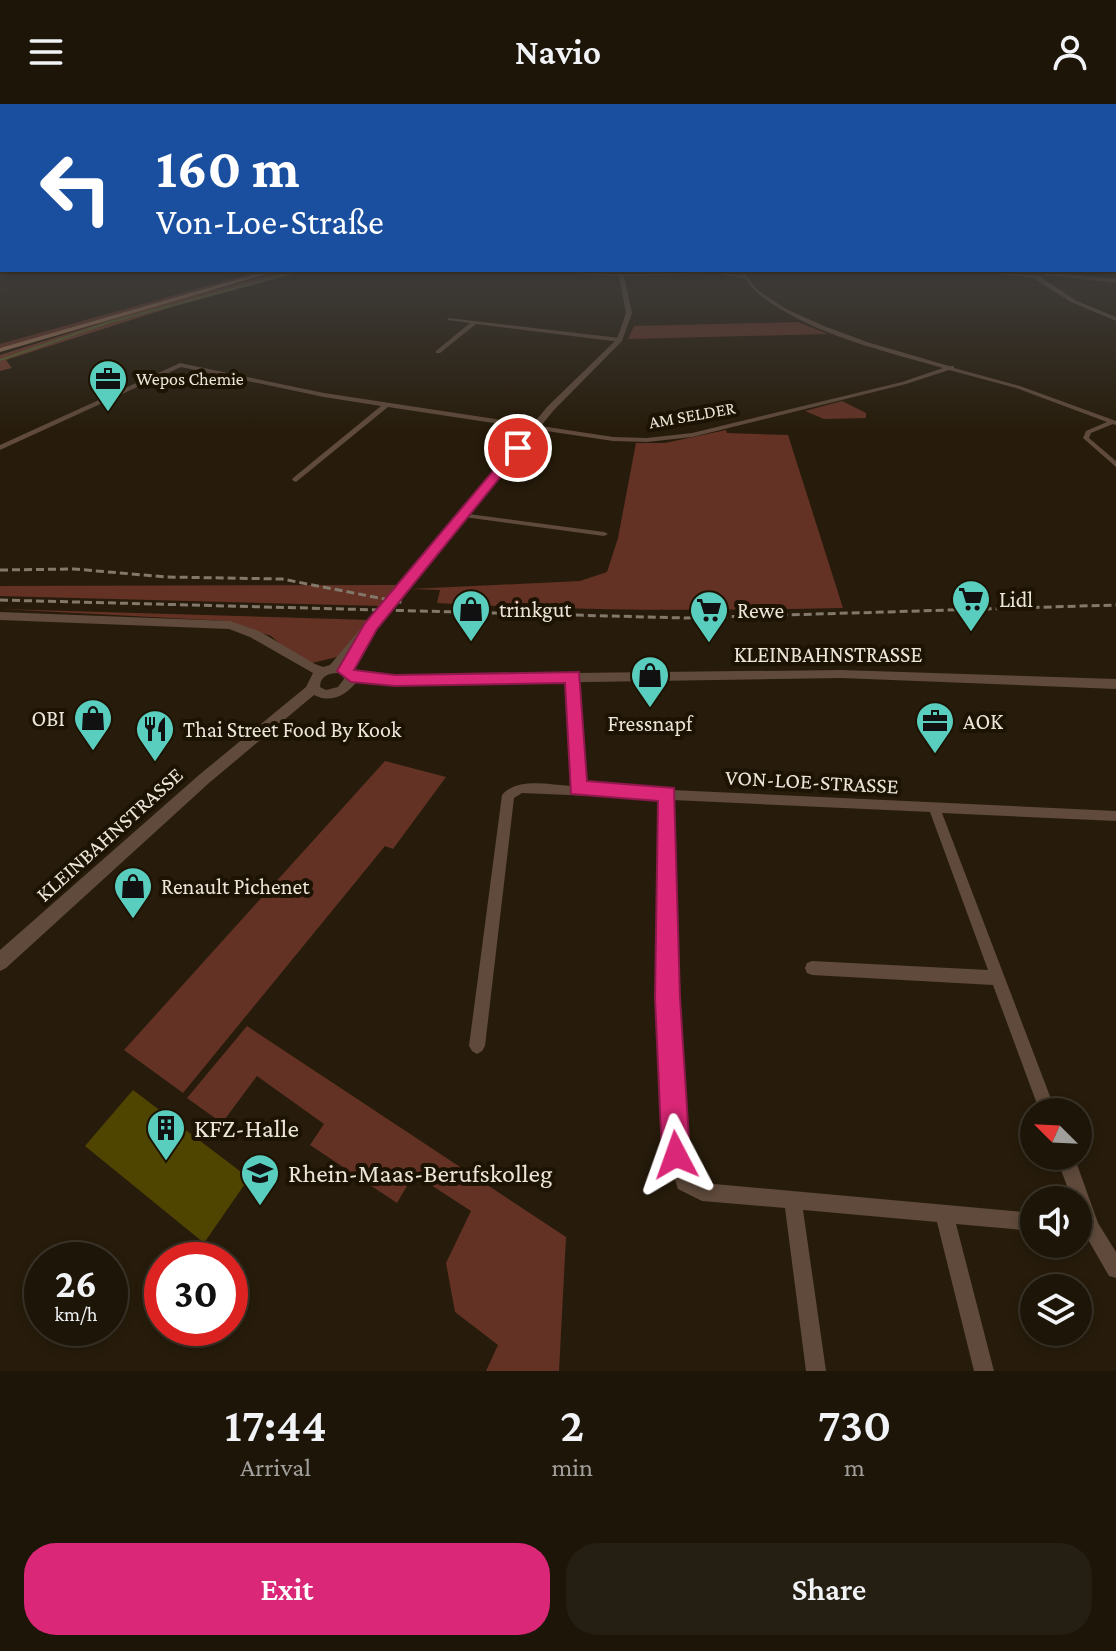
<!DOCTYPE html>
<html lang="en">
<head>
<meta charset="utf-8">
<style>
  body { margin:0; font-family:"Crimson Pro",serif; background:#251e12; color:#f1f3f6; height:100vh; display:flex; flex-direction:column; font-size:30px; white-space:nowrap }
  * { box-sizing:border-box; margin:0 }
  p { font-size:26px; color:#a09f9c }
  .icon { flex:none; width:44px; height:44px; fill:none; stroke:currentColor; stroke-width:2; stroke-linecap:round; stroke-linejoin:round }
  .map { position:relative; height:1267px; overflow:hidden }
  .side { display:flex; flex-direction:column; background:#1d1508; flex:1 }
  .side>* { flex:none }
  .hud { position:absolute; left:0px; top:0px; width:1116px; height:168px; box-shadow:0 4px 12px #0003,0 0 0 2px #3b3429; background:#1a4fa0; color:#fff; overflow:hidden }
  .needle { width:52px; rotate:294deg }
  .fabs { position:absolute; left:1020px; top:994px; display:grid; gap:16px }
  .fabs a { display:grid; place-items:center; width:72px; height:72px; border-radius:50%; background:#1d1508; box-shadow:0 4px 12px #0003,0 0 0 2px #3b3429; font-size:40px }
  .speed { position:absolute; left:24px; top:1138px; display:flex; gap:16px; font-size:40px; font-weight:700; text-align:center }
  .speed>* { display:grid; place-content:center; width:104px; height:104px; border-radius:50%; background:#1d1508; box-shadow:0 4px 12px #0003,0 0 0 2px #3b3429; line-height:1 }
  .speed small { font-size:20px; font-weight:400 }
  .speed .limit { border:12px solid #d22; background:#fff; color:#111 }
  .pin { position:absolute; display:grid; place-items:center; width:68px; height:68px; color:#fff; margin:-34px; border:4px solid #fff; border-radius:50%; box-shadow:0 2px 8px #0007 }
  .me { position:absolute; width:88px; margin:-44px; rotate:356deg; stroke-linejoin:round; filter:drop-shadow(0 0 6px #0008) }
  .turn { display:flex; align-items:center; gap:28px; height:168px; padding:0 24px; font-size:36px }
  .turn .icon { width:104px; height:104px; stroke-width:2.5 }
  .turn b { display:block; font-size:56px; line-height:68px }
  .eta { display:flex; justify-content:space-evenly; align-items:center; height:136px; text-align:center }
  .eta b { font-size:48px; font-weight:600; line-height:56px }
  .cta { display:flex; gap:16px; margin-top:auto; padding:16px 24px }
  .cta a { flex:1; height:92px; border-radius:32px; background:#db2777; color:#fff; font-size:32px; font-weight:600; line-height:92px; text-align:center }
  .cta a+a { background:#251e12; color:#f1f3f6 }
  header { display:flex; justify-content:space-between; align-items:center; height:104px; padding:0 24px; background:#1d1508; font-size:36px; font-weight:600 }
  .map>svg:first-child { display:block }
  .green { fill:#633225 }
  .forest { fill:#723b2b }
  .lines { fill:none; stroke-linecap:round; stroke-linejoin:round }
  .stream { stroke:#5c6930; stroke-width:2 }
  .building { fill:#4f4400 }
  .minor { fill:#5f4a3b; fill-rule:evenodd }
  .tertiary { fill:#5f4a3b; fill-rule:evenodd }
  .primary { fill:#9f7455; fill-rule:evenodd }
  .rail { stroke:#82796b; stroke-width:3; stroke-dasharray:8 4; stroke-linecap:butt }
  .route { fill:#db2777; stroke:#8e194d; stroke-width:2 }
  .labels { text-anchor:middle; stroke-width:8; stroke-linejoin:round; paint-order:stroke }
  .far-poi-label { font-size:18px; fill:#ece5da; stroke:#1d1303; text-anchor:start }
  .far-street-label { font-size:18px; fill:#ece5da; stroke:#1d1303 }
  .poi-label { font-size:22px; fill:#ece5da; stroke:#1d1303; text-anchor:start }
  .street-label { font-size:22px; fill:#ece5da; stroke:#1d1303 }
  .near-poi-label { font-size:26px; fill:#ece5da; stroke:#1d1303; text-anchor:start }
</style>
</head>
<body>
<header><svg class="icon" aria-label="menu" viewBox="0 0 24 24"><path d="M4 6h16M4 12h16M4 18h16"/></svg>Navio<svg class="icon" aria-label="person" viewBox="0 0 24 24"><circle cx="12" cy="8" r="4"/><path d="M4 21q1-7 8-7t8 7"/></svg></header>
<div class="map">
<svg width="1116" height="1267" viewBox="0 0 1116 1267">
  <rect width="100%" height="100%" fill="#271c0b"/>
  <!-- green -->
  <g class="green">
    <polygon points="264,166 275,166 0,244 0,240"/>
    <polygon points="798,218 828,230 628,235 634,222"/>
    <polygon points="842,297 866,309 866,314 824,315 805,307"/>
    <path d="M 726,326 L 727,329 L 788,331 L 843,504 C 707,507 572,507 437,499 L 440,486 L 410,485 L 580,477 L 607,468 L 618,434 L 636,339 L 665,339 Z"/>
    <polygon points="400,481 382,502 0,492 0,482"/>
    <polygon points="0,505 370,516 341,552 312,559 290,549 271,532 227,517"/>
    <polygon points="385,657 446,673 393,745 385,742 183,989 124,946"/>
    <polygon points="247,922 566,1133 559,1267 486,1267 498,1241 455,1208 446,1159 471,1107 414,1070 397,1099 310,1041 324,1020 257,972 222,1019 187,994"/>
  </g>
  <!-- forest -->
  <polygon class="forest" points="289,166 308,166 172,203 6,256 12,264 0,267 0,251 161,200"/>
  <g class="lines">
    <!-- stream -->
    <polyline class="stream" points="0,256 107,219 302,166"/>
  </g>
  <!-- building -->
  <polygon class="building" points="133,986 249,1074 204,1139 85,1042"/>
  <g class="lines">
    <!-- minor -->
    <g class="minor">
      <polygon points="2,165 5,166 0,168 0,166"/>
      <path d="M 738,166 L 742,166 L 757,186 L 786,205 L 824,222 L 867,238 L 949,262 L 954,262 L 954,264 L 1020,282 L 1116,317 L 1116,321 L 1113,320 L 1091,329 L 1089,334 L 1116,357 L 1116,363 L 1083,334 L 1086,327 L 1107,318 L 1016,284 L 949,266 L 906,280 L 692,333 L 647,338 L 613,337 L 388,303 L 296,378 L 292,376 L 293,374 L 381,302 L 324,293 L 181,263 L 0,346 L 0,341 L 180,259 L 324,289 L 613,333 L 647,334 L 692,329 L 902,278 L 943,264 C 886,248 781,223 745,175 L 715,169 L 717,168 L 743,172 Z"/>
      <polygon points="449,214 620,234 623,236 620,238 476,220 440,249 436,249 436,247 470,219 447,216"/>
      <polygon points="461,409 604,428 608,430 604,432 464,413 461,413"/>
      <path d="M 573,569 L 578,573 L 584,682 L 663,686 L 667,684 L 672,686 L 1116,707 L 1116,717 L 942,709 L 1056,1008 L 1040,1008 L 993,881 L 812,871 L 807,869 L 805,864 L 807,859 L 812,857 L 988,866 L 930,708 L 673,696 L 674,894 L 685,1051 L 691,1073 L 703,1079 L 1034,1109 L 1034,1127 L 956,1120 L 994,1267 L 974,1267 L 937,1118 L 803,1106 L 826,1267 L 806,1267 L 785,1104 L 702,1097 L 678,1085 L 667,1051 L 660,894 L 661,695 L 522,689 L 514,694 L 485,942 L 482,947 L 477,950 L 472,947 L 469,942 L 502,691 C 518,673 549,681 572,682 L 568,573 Z"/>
      <polygon points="1056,1052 1074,1052 1098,1119 1116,1148 1116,1174 1109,1172 1086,1132 1078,1131 1078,1096 1072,1096"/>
    </g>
    <!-- tertiary -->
    <g class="tertiary">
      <path d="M 480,166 L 598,169 L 885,166 L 624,172 L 632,209 L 622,237 L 554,306 L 344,562 L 355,568 L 395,571 L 841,566 L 1116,575 L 1116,585 L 841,574 L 395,581 L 357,577 C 347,591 331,600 314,591 L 209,679 L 6,864 L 0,867 L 0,846 L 199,671 L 306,583 L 313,569 L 250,533 L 229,525 L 0,516 L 0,508 L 230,517 L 259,527 L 315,560 L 323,563 L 330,561 L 548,302 L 617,235 L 626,209 L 619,172 ZM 338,569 L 343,572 L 344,575 L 338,583 L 326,586 L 320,583 C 320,572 329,569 338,569 Z"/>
      <polygon points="963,166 1043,172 1042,174 1075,196 1116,213 1116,217 1071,198 1033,174"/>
      <polygon points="1042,168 1116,175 1116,179 1044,171"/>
    </g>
    <!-- primary -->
    <polygon class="primary" points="271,166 281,166 0,248 0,244"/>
    <!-- rail -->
    <g class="rail">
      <polyline points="0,466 74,465 167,473 282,475 405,499"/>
      <polyline points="0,496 686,514 1116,501"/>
    </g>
  </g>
  <!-- sky -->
  <linearGradient id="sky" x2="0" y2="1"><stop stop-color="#150f06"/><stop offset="0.46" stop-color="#41403f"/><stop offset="1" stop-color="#41403f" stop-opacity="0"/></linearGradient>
  <rect width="1116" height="328" fill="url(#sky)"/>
  <!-- route -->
  <polygon class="route" points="514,342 524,344 377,525 354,566 395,571 579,568 587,677 674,684 680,894 690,1051 686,1061 676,1065 666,1061 662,1051 655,894 658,697 571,690 565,579 395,582 351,578 337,567 365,519"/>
  <!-- icons -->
  <defs>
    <symbol id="office-pin" viewBox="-11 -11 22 30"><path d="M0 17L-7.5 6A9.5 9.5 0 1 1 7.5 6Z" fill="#5acebe" stroke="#1d1303"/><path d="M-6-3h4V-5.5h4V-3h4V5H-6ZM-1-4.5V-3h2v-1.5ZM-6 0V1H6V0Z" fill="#111"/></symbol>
    <symbol id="supermarket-pin" viewBox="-11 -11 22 30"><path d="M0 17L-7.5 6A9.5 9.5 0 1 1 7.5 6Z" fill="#5acebe" stroke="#1d1303"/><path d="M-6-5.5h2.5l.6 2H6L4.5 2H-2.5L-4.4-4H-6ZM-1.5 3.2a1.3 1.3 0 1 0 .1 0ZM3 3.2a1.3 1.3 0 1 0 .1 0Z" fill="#111"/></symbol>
    <symbol id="shop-pin" viewBox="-11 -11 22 30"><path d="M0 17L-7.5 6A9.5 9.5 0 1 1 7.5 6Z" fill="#5acebe" stroke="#1d1303"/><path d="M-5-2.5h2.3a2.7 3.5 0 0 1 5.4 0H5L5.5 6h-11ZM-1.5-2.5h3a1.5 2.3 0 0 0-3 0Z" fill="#111"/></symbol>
    <symbol id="restaurant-pin" viewBox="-11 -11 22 30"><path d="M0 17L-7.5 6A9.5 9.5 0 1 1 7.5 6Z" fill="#5acebe" stroke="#1d1303"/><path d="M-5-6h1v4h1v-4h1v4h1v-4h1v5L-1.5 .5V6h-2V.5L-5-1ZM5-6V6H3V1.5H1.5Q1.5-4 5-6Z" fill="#111"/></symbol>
    <symbol id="building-pin" viewBox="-11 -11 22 30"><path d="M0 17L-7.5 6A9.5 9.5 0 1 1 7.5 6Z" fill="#5acebe" stroke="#1d1303"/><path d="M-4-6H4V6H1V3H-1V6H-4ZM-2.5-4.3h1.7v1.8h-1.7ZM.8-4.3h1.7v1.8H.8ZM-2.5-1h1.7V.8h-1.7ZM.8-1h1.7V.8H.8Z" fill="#111"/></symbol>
    <symbol id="school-pin" viewBox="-11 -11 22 30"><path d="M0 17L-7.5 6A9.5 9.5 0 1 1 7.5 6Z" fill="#5acebe" stroke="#1d1303"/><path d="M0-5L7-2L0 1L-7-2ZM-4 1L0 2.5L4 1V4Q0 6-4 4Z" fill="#111"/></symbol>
  </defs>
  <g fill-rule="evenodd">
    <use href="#office-pin" x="86" y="253" width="44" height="60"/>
    <use href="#supermarket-pin" x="949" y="473" width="44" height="60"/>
    <use href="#shop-pin" x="449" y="483" width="44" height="60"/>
    <use href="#supermarket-pin" x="687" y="484" width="44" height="60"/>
    <use href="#shop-pin" x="628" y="549" width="44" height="60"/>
    <use href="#shop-pin" x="71" y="592" width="44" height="60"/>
    <use href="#office-pin" x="913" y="595" width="44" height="60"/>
    <use href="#restaurant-pin" x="133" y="603" width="44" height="60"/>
    <use href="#shop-pin" x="111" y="760" width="44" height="60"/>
    <use href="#building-pin" x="144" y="1002" width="44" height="60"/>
    <use href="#school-pin" x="238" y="1047" width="44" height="60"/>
  </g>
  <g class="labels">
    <!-- far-poi labels -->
    <g class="far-poi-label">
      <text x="136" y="281">Wepos Chemie</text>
    </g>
    <!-- far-street labels -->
    <g class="far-street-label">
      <text transform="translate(692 311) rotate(-10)" y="6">AM SELDER</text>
    </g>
    <!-- poi labels -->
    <g class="poi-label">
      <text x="999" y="503">Lidl</text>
      <text x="499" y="513">trinkgut</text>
      <text x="737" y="514">Rewe</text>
      <text x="65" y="622" text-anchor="end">OBI</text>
      <text x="963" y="625">AOK</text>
      <text x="650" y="627" text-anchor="middle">Fressnapf</text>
      <text x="183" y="633">Thai Street Food By Kook</text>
      <text x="161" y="790">Renault Pichenet</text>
    </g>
    <!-- street labels -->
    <g class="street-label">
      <text x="828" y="558">KLEINBAHNSTRASSE</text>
      <text transform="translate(812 677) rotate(3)" y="8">VON-LOE-STRASSE</text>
      <text transform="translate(109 730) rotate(-42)" y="8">KLEINBAHNSTRASSE</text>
    </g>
    <!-- near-poi labels -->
    <g class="near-poi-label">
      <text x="194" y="1033">KFZ-Halle</text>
      <text x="288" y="1078">Rhein-Maas-Berufskolleg</text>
    </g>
  </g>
</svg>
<div class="fabs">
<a><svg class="needle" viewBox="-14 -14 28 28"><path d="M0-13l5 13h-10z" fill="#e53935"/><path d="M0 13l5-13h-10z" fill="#a09f9c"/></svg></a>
<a><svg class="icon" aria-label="sound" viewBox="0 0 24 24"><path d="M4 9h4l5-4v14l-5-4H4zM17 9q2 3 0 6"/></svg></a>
<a><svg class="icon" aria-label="layers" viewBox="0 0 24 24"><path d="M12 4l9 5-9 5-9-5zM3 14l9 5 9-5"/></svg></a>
</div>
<div class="speed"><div>26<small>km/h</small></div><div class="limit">30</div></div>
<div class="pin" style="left:518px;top:344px;background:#d93025"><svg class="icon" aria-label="arrive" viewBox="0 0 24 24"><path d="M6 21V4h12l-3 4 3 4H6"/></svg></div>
<svg class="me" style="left:676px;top:1051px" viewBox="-20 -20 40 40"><path d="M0-17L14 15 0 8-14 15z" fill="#db2777" stroke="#fff" stroke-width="4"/></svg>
<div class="hud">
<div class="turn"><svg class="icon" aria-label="left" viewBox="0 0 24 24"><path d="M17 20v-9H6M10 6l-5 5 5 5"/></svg><div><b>160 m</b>Von-Loe-Straße</div></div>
</div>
</div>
<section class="side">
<div class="eta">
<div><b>17:44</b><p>Arrival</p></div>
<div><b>2</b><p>min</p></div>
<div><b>730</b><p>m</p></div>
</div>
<div class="cta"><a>Exit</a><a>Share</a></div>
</section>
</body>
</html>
